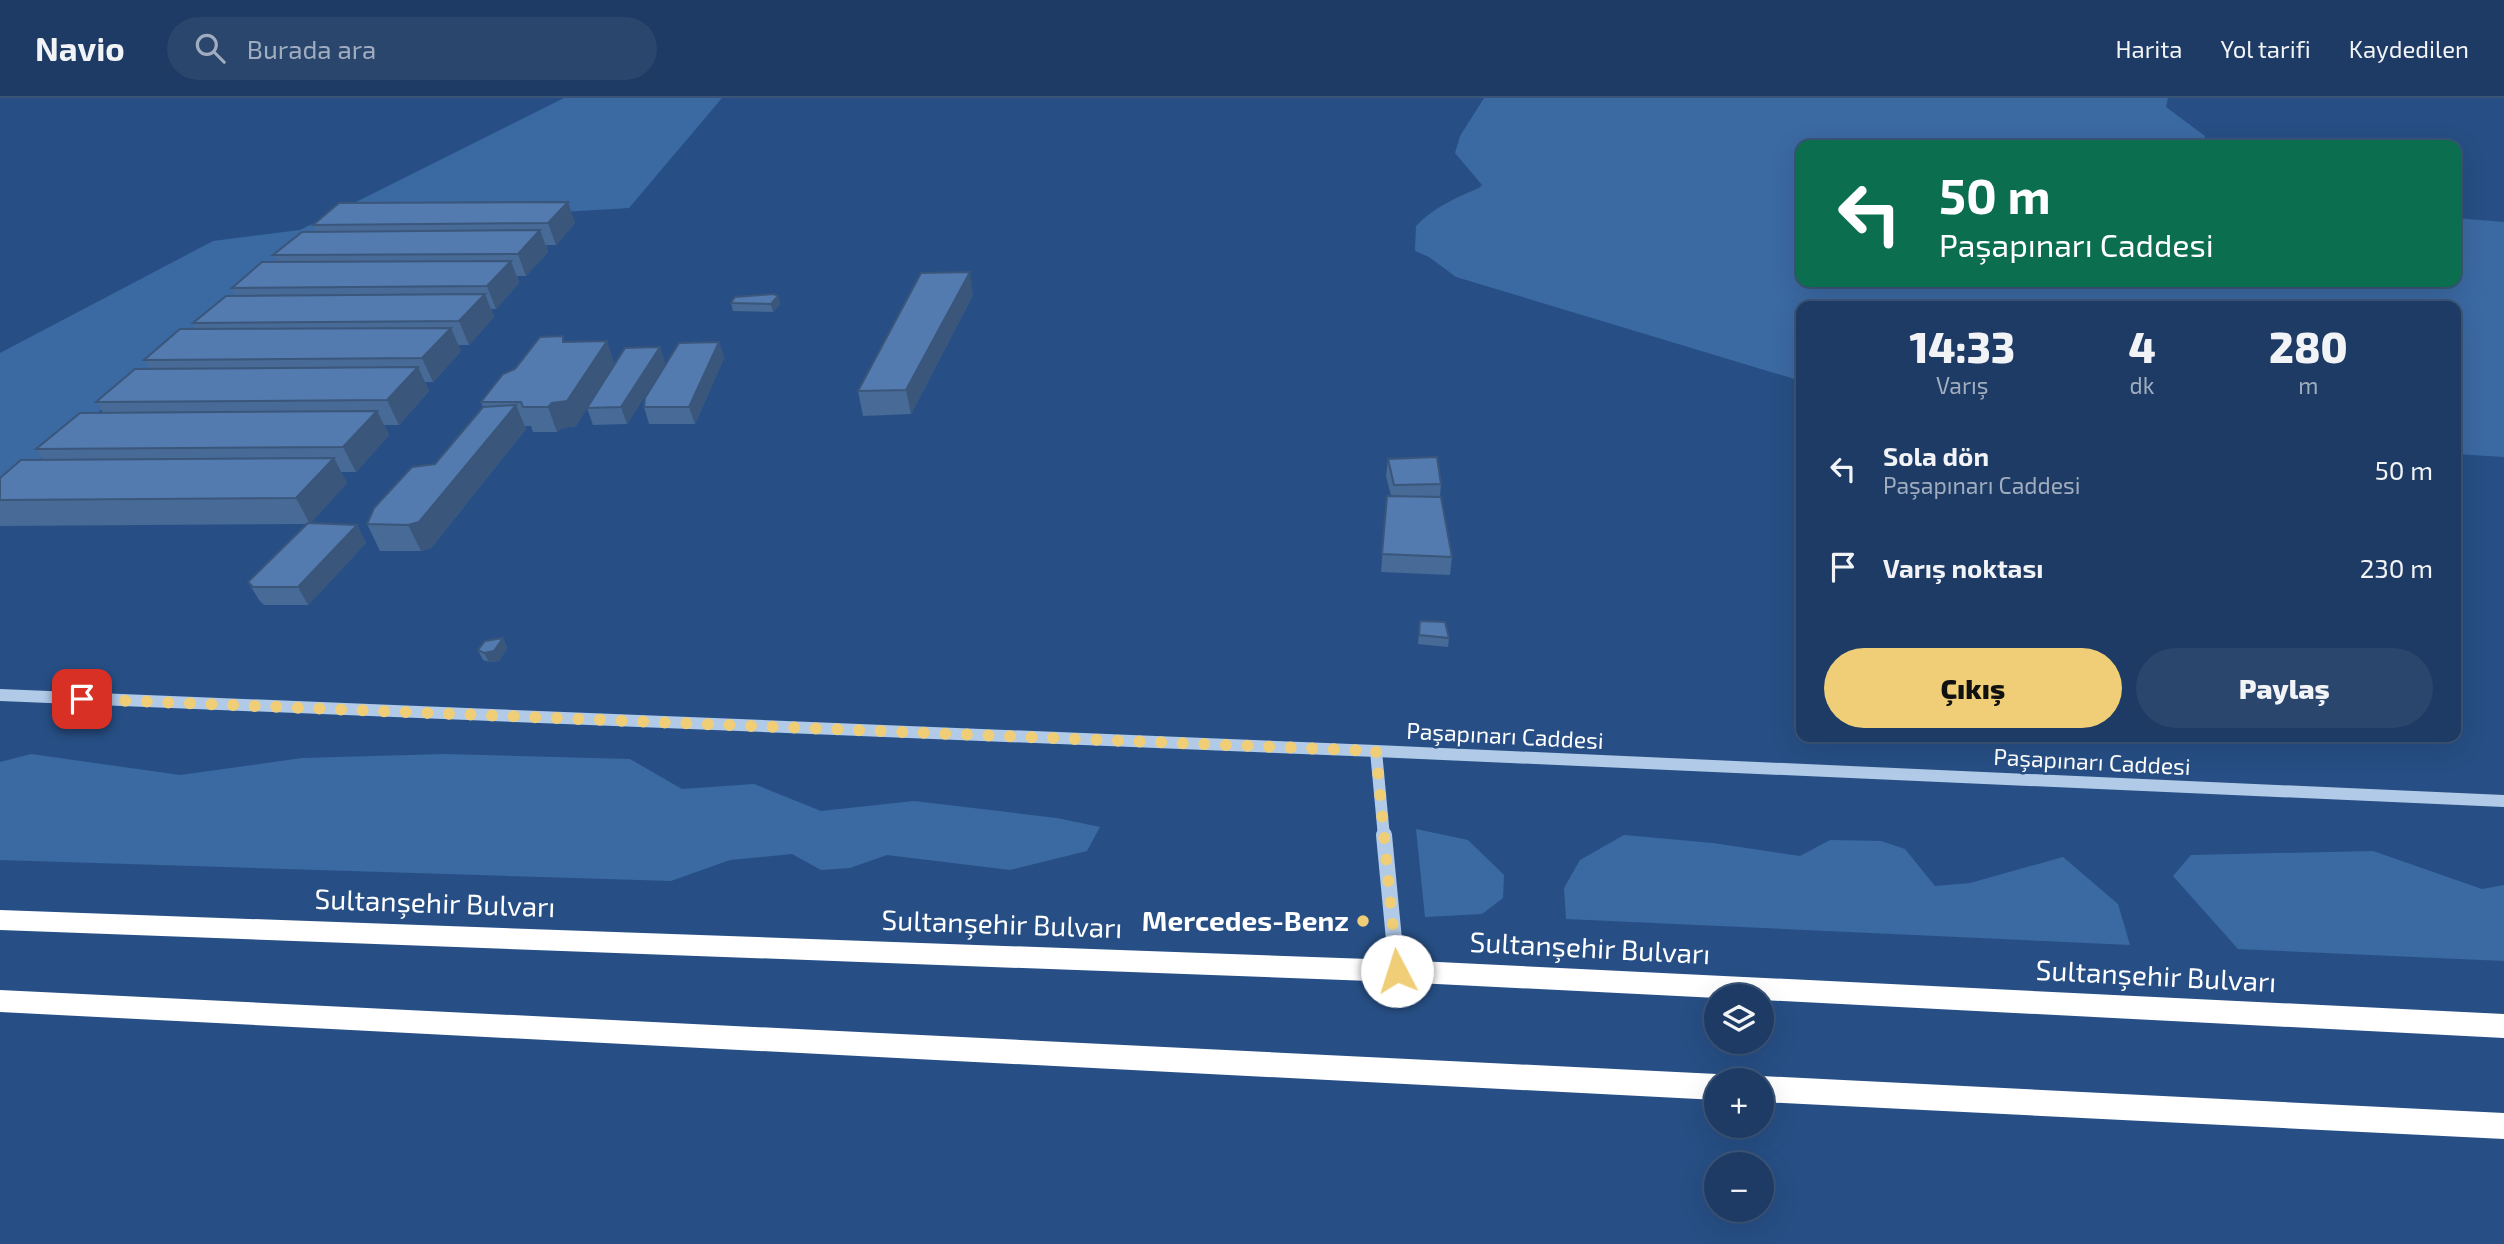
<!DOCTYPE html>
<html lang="tr">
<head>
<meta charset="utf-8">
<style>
  body { margin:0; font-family:"Exo 2",sans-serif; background:#2a466d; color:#f1f3f6; height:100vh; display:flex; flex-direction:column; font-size:26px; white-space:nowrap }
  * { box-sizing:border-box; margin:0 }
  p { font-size:23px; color:#a0adbf }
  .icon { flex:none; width:38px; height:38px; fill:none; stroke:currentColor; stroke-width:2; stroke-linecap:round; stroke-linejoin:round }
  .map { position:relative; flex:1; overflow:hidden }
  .side { position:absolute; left:1796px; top:203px; width:665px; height:441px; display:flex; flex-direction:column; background:#1d3b64; border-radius:14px; box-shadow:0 7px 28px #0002,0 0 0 2px #3b5578 }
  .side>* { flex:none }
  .top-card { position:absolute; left:1796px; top:42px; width:665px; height:147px; border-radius:14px; box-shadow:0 7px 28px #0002,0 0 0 2px #3b5578; background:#0b6e4f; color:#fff; overflow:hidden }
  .fabs { position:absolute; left:1704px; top:886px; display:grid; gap:14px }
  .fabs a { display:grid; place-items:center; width:70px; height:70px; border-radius:50%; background:#1d3b64; box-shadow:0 7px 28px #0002,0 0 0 2px #3b5578; font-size:35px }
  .pin { position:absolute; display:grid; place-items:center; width:60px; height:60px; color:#fff; margin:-30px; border-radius:14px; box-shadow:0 4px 10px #0006 }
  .me { position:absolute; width:77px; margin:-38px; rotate:355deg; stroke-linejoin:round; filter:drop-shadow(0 0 5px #0008) }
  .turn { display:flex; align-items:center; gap:24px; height:147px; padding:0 28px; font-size:32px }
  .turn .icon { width:91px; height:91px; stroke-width:2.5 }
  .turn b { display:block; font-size:49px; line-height:60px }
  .eta { display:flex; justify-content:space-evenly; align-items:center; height:119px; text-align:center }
  .eta b { font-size:42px; font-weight:800; line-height:49px }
  .primary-button { display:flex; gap:14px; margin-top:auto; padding:14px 28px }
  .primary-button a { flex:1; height:80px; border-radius:42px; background:#f0ce77; color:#111; font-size:28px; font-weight:800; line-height:80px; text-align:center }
  .primary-button a+a { background:#2a466d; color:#f1f3f6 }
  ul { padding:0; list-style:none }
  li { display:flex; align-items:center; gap:21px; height:98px; padding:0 28px }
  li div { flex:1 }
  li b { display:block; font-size:26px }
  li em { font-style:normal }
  header { display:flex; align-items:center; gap:42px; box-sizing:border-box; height:98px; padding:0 35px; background:#1d3b64; border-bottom:2px solid #3b5578 }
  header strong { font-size:33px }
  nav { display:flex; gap:38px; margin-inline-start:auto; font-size:24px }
  .search { width:490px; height:63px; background:#2a466d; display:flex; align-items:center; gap:18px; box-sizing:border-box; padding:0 24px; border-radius:38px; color:#a0adbf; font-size:26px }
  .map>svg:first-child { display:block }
  .green { fill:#3b69a2 }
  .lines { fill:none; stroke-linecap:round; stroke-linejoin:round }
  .minor-far1 { stroke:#b1cae8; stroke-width:12 }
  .minor { stroke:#b1cae8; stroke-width:16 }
  .highway { fill:#fff; fill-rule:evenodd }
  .wall { fill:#476a96 }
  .shaded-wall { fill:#3a567a }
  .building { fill:#537baf; stroke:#3a567a; stroke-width:2 }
  .route { stroke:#f0ce77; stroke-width:12; stroke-dasharray:0 21.6 }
  .poi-dot { fill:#f0ce77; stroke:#274f85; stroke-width:2.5 }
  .labels { text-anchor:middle; stroke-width:5; stroke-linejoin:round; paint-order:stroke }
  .street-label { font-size:23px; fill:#fff; stroke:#274f85 }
  .near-street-label { font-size:28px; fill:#fff; stroke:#274f85 }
  .near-poi-label { font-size:28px; font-weight:bold; fill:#fff; stroke:#274f85; text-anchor:end }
</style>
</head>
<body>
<header>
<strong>Navio</strong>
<div class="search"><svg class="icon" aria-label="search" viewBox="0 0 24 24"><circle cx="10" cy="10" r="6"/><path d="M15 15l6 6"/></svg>Burada ara</div>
<nav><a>Harita</a><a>Yol tarifi</a><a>Kaydedilen</a></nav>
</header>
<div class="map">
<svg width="2504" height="1146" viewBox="0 0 2504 1146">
  <rect width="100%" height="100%" fill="#274f85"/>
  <!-- green -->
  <g class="green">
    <polygon points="564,0 722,0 629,110 327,128 0,394 0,255 213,143 300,132"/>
    <path d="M 1484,0 L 2168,0 L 2166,9 L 2205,38 L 2203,47 L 1801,47 L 1801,184 L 2455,184 L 2455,120 L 2504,124 L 2504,359 L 2455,356 L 2455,208 L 1801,208 L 1801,283 L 1456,179 L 1429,159 L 1415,153 L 1416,128 C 1434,109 1455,100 1479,90 L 1482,87 L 1455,55 L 1460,38 Z"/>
    <polygon points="31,656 180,677 302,660 445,656 630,661 682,691 754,686 821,713 914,703 1057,720 1100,729 1087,753 1010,772 887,757 850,770 821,772 792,756 730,762 671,783 0,762 0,664"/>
    <polygon points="1416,731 1468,742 1504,777 1503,800 1482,816 1425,819"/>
    <polygon points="1624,737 1713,745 1800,758 1830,742 1881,743 1905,751 1935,788 1970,785 2063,759 2118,806 2130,847 1566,821 1564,790 1580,762"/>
    <polygon points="2373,753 2482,791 2504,787 2504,863 2238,851 2173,778 2191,757"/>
  </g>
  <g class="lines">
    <!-- minor-far1 -->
    <g class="minor-far1">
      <polyline points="0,597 1376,653 2504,703"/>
      <polyline points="1376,653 1384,739"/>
    </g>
    <!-- minor -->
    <polyline class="minor" points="1384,737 1397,873"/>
    <!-- highway -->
    <g class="highway">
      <polygon points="0,812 1397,862 2504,916 2504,940 1762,902 1762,898 1717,898 1717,900 1397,884 0,832"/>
      <polygon points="0,892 1717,976 1728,982 1717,982 1717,1002 0,914"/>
      <polygon points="1762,978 2504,1015 2504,1041 1762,1004 1762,982 1753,982"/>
    </g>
  </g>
  <!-- wall -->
  <g class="wall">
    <polygon points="575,125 556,147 546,147 548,154 526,178 517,178 519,185 496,211 491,211 494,219 469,247 458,247 461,253 433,284 425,284 429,293 399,327 384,327 389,337 356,374 341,374 347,385 310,425 357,427 366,445 308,507 264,507 259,502 248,484 308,426 0,428 0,380 43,362 36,351 103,315 96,304 150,271 144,262 196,231 193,225 236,198 232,190 277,164 273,157 316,134 313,127"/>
    <polygon points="973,197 911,316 863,318 858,293"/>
    <polygon points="778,198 780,206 773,214 733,213 731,205"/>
    <polygon points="565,244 615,266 660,249 665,266 627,326 593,327 587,310 576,328 562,330 557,334 533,334 531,328 525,328 526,331 431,450 421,453 380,453 367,426 435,366 483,309 481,304 515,271"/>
    <polygon points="719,244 724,260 695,326 649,326 644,309"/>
    <polygon points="1388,361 1441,386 1440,399 1452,459 1450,477 1381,474 1387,398 1391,398 1386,378"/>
    <polygon points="1420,523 1449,540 1448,549 1418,546"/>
    <polygon points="503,540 507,550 499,563 489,564 483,562 478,552"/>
  </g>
  <!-- shaded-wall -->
  <g class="shaded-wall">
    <polygon points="568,104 575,125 556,147 548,125"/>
    <polygon points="540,132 548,154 526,178 518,156"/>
    <polygon points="511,163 519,185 496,211 487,188"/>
    <polygon points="970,174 973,197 911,316 906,292"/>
    <polygon points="485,196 494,219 469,247 459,223"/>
    <polygon points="778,198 780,206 773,214 771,206"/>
    <polygon points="451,230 461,253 433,284 422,260"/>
    <polygon points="607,243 615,267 576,328 562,330 557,334 548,309"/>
    <polygon points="719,244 724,260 695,326 689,309"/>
    <polygon points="660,249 665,266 627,326 621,309"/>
    <polygon points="418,269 429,293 399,327 387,302"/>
    <polygon points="516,307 526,331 431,450 421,453 408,427"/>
    <polygon points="377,313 389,337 356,374 343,349"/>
    <polygon points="334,360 347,385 310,426 296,400"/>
    <polygon points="357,427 366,445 308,507 298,489"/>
    <polygon points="503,540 507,550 499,563 489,564 484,555"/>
  </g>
  <!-- building -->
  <g class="building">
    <polygon points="568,104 548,125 313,127 339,105"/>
    <polygon points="540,132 518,156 273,157 302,134"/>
    <polygon points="511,163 487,188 232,190 262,164"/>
    <polygon points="970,174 906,292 858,293 921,175"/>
    <polygon points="485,196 459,223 193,225 226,198"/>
    <polygon points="774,196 778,198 771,206 731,205 735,199"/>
    <polygon points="451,230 422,260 144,262 180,231"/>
    <polygon points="563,238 563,244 607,243 567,303 552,305 548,309 523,309 521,304 481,304 503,276 515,271 540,239"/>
    <polygon points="719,244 689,309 644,309 645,300 679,245"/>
    <polygon points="660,249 621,309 587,310 625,250"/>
    <polygon points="418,269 387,302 96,304 135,271"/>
    <polygon points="516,307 419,424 408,427 367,426 374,410 412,369 435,366 483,309"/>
    <polygon points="377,313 343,349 36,351 80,315"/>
    <polygon points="1437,359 1441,386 1394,387 1388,361"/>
    <polygon points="334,360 296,400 0,402 0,380 21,362"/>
    <polygon points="1387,398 1441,399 1452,459 1382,456"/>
    <polygon points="308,425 357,427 298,489 253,489 248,484"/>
    <polygon points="1420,523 1445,524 1449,540 1419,537"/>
    <polygon points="503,540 494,553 484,555 478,552 485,543"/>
  </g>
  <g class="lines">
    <!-- route -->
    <polyline class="route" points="82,601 1376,653 1397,873"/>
  </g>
  <!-- markers -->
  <circle class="poi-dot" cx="1363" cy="823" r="7"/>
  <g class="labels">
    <!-- street labels -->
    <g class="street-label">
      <text transform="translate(1505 638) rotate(3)" y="8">Paşapınarı Caddesi</text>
      <text transform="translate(2092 664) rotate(3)" y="8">Paşapınarı Caddesi</text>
    </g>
    <!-- near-street labels -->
    <g class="near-street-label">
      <text transform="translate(435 805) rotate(2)" y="10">Sultanşehir Bulvarı</text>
      <text transform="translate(1002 826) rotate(2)" y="10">Sultanşehir Bulvarı</text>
      <text transform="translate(1590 850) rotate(3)" y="10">Sultanşehir Bulvarı</text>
      <text transform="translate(2156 878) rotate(3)" y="10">Sultanşehir Bulvarı</text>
    </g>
    <!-- near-poi labels -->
    <g class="near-poi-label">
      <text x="1349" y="833">Mercedes-Benz</text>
    </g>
  </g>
</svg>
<div class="fabs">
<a><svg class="icon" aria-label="layers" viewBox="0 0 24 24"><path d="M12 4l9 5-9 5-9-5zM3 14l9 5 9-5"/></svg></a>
<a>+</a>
<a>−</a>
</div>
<div class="pin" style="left:82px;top:601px;background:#d93025"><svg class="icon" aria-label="arrive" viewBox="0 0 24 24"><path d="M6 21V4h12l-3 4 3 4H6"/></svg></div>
<svg class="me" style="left:1397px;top:873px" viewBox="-20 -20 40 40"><circle r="19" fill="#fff"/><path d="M0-13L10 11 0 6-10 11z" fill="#f0ce77"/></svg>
<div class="top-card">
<div class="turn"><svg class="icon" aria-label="left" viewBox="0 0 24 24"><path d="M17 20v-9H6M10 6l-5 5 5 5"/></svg><div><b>50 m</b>Paşapınarı Caddesi</div></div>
</div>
<section class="side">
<div class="eta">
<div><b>14:33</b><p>Varış</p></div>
<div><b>4</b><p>dk</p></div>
<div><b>280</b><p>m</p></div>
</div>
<ul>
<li><svg class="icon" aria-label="left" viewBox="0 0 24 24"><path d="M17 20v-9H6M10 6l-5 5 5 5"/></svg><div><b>Sola dön</b><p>Paşapınarı Caddesi</p></div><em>50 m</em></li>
<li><svg class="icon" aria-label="arrive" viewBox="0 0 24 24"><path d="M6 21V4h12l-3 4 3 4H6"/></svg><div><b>Varış noktası</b></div><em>230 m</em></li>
</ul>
<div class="primary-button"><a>Çıkış</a><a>Paylaş</a></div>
</section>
</div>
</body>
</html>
